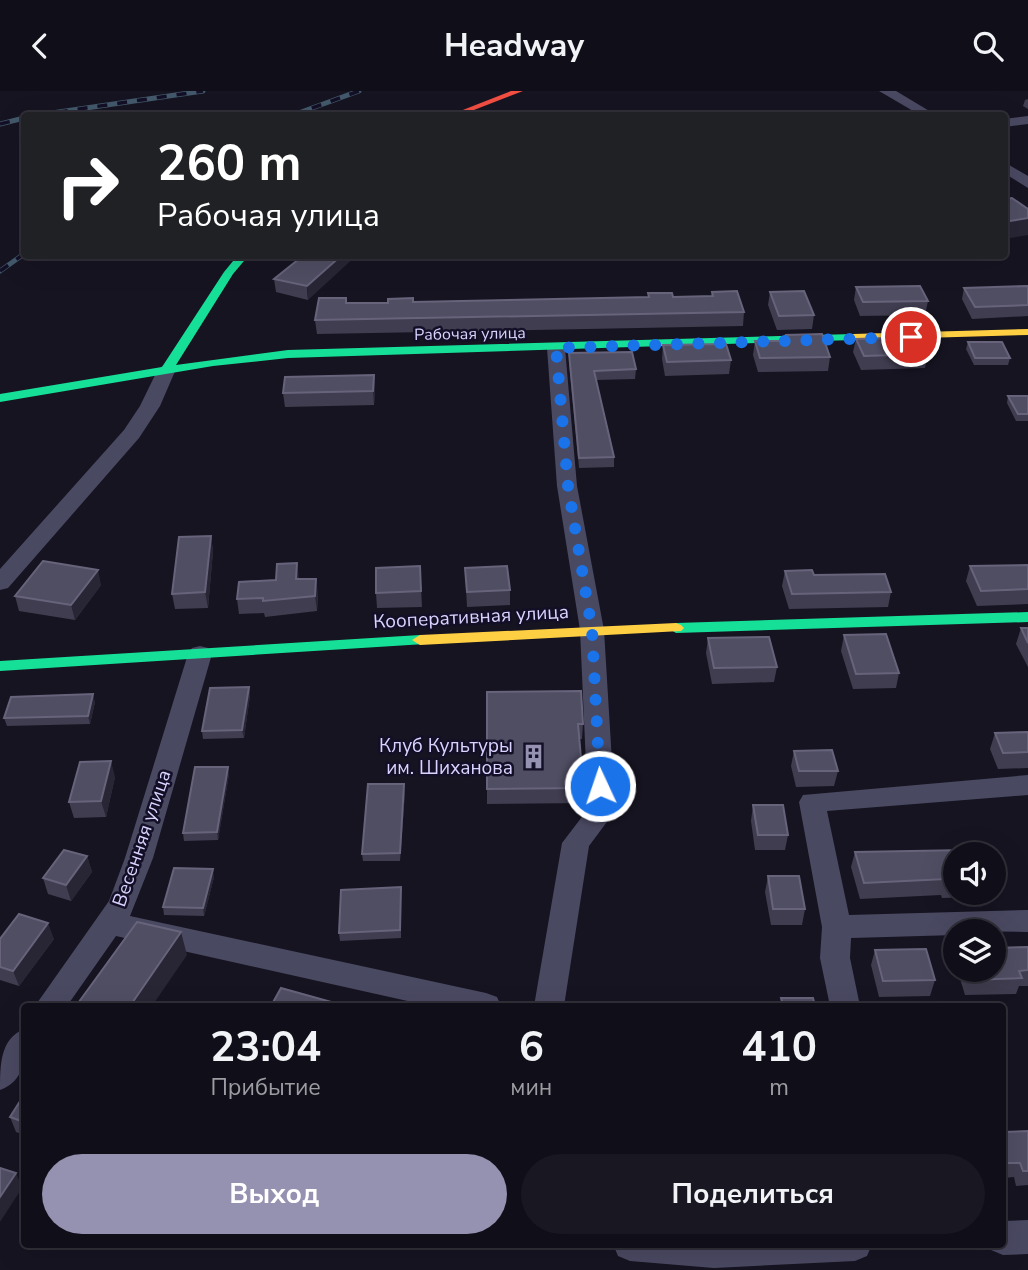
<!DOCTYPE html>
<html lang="ru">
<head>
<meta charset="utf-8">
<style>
  body { margin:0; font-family:"Nunito Sans",sans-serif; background:#191822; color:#f1f3f6; height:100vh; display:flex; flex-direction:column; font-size:26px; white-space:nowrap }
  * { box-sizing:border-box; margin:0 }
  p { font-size:23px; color:#9c9ca2 }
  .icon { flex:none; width:38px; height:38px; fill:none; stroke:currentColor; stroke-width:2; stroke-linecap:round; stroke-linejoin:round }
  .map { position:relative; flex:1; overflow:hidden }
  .sheet { position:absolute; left:21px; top:912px; width:985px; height:245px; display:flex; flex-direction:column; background:#100f19; border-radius:7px; box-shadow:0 7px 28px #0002,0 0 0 2px #302f38 }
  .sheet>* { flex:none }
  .top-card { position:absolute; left:21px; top:21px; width:987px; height:147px; border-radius:7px; box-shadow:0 7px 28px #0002,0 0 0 2px #302f38; background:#202124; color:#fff; overflow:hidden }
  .fabs { position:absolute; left:943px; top:751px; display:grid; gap:14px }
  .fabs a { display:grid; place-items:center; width:63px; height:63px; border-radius:50%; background:#100f19; box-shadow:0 7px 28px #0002,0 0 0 2px #302f38; font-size:35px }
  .pin { position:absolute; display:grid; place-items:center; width:60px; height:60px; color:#fff; margin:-30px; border:4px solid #fff; border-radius:50%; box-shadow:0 2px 7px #0007 }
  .me { position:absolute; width:77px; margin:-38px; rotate:357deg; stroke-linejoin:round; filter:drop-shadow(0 0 5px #0008) }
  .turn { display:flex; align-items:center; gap:24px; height:147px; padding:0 21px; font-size:32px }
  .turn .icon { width:91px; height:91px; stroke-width:2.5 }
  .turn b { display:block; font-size:49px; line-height:60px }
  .eta { display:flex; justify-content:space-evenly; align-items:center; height:119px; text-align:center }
  .eta b { font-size:42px; font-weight:700; line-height:49px }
  .cta { display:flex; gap:14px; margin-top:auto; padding:14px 21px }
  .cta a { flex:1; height:80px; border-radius:42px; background:#9591b1; color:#fff; font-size:28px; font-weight:700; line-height:80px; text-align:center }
  .cta a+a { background:#191822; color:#f1f3f6 }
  header { display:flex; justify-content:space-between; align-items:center; height:91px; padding:0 21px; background:#100f19; font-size:32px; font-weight:700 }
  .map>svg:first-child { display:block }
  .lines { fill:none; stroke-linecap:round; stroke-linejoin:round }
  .street { fill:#4a4962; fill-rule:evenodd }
  .fast { fill:#16e098; fill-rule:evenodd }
  .slow { fill:#ffcf43; fill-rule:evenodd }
  .jam { fill:#f24e42; fill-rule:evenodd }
  .rail-casing { stroke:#43596b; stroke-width:5 }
  .rail { stroke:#130f26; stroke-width:3.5; stroke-dasharray:10; stroke-linecap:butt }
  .wall { fill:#403d50 }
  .shaded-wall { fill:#282635 }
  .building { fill:#504e63; stroke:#66637b; stroke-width:2 }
  .route { stroke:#1a73e8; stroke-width:12; stroke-dasharray:0 21.6 }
  .labels { text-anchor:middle; stroke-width:5; stroke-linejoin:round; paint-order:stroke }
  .far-street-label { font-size:16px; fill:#d9d4ff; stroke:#130f26 }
  .street-label { font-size:19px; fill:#d9d4ff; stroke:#130f26 }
  .poi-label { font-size:19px; fill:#d9d4ff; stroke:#130f26; text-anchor:end }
</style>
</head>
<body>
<header><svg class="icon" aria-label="back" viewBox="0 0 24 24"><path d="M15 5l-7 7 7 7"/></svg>Headway<svg class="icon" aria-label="search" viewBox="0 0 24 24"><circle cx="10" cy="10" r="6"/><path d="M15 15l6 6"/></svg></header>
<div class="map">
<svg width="1028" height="1179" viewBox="0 0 1028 1179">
  <rect width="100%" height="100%" fill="#161421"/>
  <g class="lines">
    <!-- street -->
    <g class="street">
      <polygon points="879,0 896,0 936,24 920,24"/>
      <polygon points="1028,25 1028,33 1004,36 1004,28"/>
      <polygon points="1004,71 1028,85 1028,97 1004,82"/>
      <polygon points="556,252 565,257 577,395 604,539 615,720 589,755 564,915 534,915 562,752 588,718 580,539 557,395 547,257"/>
      <polygon points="167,272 176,278 160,315 139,347 8,497 0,499 0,478 124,339 140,315 158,278"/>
      <polygon points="200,555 208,557 212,563 153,767 130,825 486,902 497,906 501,915 430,915 116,845 67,915 35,915 109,810 125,767 188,563 192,557"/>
      <polygon points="1028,684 1028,704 827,720 849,824 1028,819 1028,841 956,840 956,844 851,847 850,867 860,915 830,915 820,867 822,836 799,711 803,704"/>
      <path d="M 24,938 C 26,962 27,989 0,999 C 0,974 0,948 24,938 Z"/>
      <polygon points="1028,1129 1028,1163 1003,1164 991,1159 988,1153 1003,1153 1003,1130"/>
      <polygon points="613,1153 872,1153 867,1165 855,1170 714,1177 630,1170 618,1165"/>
    </g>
    <!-- fast -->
    <g class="fast">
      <polygon points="238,164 249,164 233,183 176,274 288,259 853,243 859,246 853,249 288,267 213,275 0,311 0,303 162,276 224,181"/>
      <polygon points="1028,521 1028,531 676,542 668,537 676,532"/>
      <polygon points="420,544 425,545 428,549 425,553 0,580 0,570"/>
    </g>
    <!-- slow -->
    <g class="slow">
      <polygon points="1028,238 1028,244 853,249 847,246 853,243"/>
      <polygon points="676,532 681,534 684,537 681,540 420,554 412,549 420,544"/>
    </g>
    <!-- jam -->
    <polygon class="jam" points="511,0 523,0 461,24 450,24"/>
    <defs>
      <g id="rail">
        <polyline points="38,24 203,0"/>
        <polyline points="293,24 359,0"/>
        <polyline points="0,33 24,27"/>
        <polyline points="0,180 24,163"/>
      </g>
    </defs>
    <!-- rail casing -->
    <use href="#rail" class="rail-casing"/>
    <!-- rail -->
    <use href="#rail" class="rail"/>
  </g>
  <!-- wall -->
  <g class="wall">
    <polygon points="1028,8 1028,18 1023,15 1025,9"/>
    <polygon points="1004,107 1028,118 1005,148 1004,147"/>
    <polygon points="304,164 308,209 276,201 274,188"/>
    <polygon points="1028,195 1028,225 972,228 962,208 964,197"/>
    <polygon points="856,196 928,210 925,224 860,225 854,209"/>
    <polygon points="712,201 744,221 743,235 317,243 315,229 347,212 648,206 648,202 673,206 711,205"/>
    <polygon points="770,201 814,224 812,238 777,239 768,214"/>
    <polygon points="786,244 830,266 828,280 758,281 753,264 755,250 785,250"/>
    <polygon points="856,248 928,263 925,277 861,279 853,261"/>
    <polygon points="968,251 1010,267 1008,274 974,274 966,258"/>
    <polygon points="663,254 731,269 729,283 665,285 662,268"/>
    <polygon points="569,262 636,278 635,288 596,289 614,366 614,376 579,377 569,272"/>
    <polygon points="374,284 375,298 374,314 285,316 283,302"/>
    <polygon points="1008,305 1028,305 1028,330 1016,330 1007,312"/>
    <polygon points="211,445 213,460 208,517 175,518 172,503"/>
    <polygon points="1028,474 1028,513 977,515 966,490 970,475"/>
    <polygon points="420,475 422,516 377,517 376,502"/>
    <polygon points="465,477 510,499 510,514 467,516"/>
    <polygon points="785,480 891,501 888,516 789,518 782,495"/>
    <polygon points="299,488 318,503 317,520 265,526 264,522 239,523 237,508"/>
    <polygon points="101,494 75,529 19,520 15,505"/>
    <polygon points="1021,537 1028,537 1028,576 1016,553"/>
    <polygon points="844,544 899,582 896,597 853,598 841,560"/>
    <polygon points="708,547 777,576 774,591 712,593 706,562"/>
    <polygon points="249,596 250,604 244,647 203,648 202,640"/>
    <polygon points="487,601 583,633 582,648 579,648 581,667 586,697 585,712 487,713"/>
    <polygon points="95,611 90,633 7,635 4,627"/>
    <polygon points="1028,641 1028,677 998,678 990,658 995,642"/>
    <polygon points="794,660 838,680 834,695 796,696 791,675"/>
    <polygon points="229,683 218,749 184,750 183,742"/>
    <polygon points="115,686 106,726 74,727 69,711"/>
    <polygon points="405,701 400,770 363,770 362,763"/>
    <polygon points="753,714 788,744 785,759 755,759 751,730"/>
    <polygon points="855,761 956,763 956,802 974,802 973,806 942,807 941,804 860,808 851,776"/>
    <polygon points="87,765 92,781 71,810 48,803 43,787"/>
    <polygon points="768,785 805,818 802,834 771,834 765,801"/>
    <polygon points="214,786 204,825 164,824 163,816"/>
    <polygon points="401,804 401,847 340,850 339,842"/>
    <polygon points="0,848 54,848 19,895 0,889"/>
    <polygon points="1028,856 1028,895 1019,895 1016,903 965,904 957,878 994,878"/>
    <polygon points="875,859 935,889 930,905 879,906 871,874"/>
    <polygon points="24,1004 24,1044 16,1041 10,1026"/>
    <polygon points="1028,1040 1028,1094 1016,1095 1014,1086 1003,1087 1003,1041"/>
  </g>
  <!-- shaded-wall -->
  <g class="shaded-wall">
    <polygon points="1028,127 1028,144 1005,148 1010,130"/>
    <polygon points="342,164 357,164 308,209 307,195"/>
    <polygon points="374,284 375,298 374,314 373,300"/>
    <polygon points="211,445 213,460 208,517 205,501"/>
    <polygon points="297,472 299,487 298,504 296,488"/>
    <polygon points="98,479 101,494 75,529 71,514"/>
    <polygon points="316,488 318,503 317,520 315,505"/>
    <polygon points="249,596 250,604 244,647 242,639"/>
    <polygon points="93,603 95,611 90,633 88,625"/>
    <polygon points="111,670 115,686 106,726 101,710"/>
    <polygon points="228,676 229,683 218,749 217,741"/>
    <polygon points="404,693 405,701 400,770 400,762"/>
    <polygon points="87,765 92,781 71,810 66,794"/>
    <polygon points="213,778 214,786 204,825 203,817"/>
    <polygon points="48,832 54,848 19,895 13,880"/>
    <polygon points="181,841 187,864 152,915 130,915"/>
    <polygon points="16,1082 22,1097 0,1131 0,1106"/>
  </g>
  <!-- building -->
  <g class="building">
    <polygon points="1004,107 1006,108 1012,107 1028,118 1028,127 1010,130 1004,127"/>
    <polygon points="304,164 342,164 307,195 274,188"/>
    <polygon points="920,195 928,210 863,211 856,196"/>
    <polygon points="1028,195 1028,214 975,216 964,197"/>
    <polygon points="737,200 744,221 315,229 319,207 346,207 346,212 388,212 388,208 413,207 413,211 649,206 648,202 672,202 673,206 713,205 712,201"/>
    <polygon points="804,200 814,224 779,225 770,201"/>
    <polygon points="822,243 830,266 760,267 755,250 788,250 786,244"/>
    <polygon points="919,246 928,263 864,265 856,248"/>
    <polygon points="968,251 1002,251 1010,267 975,267"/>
    <polygon points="726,253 731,269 667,271 663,254"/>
    <polygon points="632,261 636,278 594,280 614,366 579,367 569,262"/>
    <polygon points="374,284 373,300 283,302 285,286"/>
    <polygon points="1008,305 1028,305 1028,323 1018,323"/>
    <polygon points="211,445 205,501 172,503 179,446"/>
    <polygon points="43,470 98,479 71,514 15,505"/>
    <polygon points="297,472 296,488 316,488 315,505 263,510 263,507 237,508 239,491 276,489 277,473"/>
    <polygon points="1028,474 1028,498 981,500 970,475"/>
    <polygon points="420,475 421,500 376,502 376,477"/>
    <polygon points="507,475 510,499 467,501 465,477"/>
    <polygon points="812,479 814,484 885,483 891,501 792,503 785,480"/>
    <polygon points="1021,537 1028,537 1028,552"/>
    <polygon points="886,543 899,582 856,583 844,544"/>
    <polygon points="769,546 777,576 714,577 708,547"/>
    <polygon points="249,596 242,639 202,640 210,597"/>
    <polygon points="581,600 583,633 578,633 581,667 584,667 586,697 487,698 487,601"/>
    <polygon points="93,603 88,625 4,627 11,606"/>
    <polygon points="1028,641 1028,661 1003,662 995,642"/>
    <polygon points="832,659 838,680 799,680 794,660"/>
    <polygon points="111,670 101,710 69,711 80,671"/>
    <polygon points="195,676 228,676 217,741 183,742"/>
    <polygon points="368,693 404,693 400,762 362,763"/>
    <polygon points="753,714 783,714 788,744 758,744"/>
    <polygon points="64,759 87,765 66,794 43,787"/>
    <polygon points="967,759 968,763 956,763 956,791 947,792 946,788 864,792 855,761"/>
    <polygon points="174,777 213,778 203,817 163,816"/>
    <polygon points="768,785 799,785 805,818 773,818"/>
    <polygon points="401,796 400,839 339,842 341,799"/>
    <polygon points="19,823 48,832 13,880 0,876 0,848"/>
    <polygon points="137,831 181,841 130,915 76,915"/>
    <polygon points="1028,856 1028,879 1019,880 1022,887 970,889 967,878 994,878 994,857"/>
    <polygon points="926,858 935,889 883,890 875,859"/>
    <polygon points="281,897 342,914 271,915"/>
    <polygon points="781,907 813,907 815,915 783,915"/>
    <polygon points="24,1004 24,1031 10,1026"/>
    <polygon points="1028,1040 1028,1080 1023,1080 1020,1072 1003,1072 1003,1041"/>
    <polygon points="0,1077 16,1082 0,1106"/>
  </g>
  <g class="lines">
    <!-- route -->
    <polyline class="route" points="600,695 592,539 568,395 556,257 911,246"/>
  </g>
  <!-- icons -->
  <defs>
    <symbol id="building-bare" viewBox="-9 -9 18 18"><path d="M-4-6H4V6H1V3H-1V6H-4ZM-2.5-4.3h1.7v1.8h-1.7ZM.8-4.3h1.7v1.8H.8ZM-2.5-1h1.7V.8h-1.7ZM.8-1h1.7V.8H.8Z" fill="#9591b1" stroke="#130f26" stroke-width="2.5" paint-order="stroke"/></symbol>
  </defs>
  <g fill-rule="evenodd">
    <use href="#building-bare" x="516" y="648" width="35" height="35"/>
  </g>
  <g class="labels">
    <!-- far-street labels -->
    <g class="far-street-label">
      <text transform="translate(470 242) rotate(-1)" y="6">Рабочая улица</text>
    </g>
    <!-- street labels -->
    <g class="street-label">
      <text transform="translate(471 525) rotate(-3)" y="7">Кооперативная улица</text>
      <text transform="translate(141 747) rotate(-71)" y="7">Весенняя улица</text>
    </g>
    <!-- poi labels -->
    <g class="poi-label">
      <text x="513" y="661">Клуб Культуры<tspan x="513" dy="22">им. Шиханова</tspan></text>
    </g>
  </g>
</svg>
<div class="fabs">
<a><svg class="icon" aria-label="sound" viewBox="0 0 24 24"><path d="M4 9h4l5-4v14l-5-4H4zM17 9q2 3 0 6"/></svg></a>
<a><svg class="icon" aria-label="layers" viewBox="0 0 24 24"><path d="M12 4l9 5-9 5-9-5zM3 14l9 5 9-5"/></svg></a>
</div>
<div class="pin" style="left:911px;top:246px;background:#d93025"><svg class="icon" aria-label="arrive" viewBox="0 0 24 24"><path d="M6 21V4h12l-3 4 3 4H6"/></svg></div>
<svg class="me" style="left:600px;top:695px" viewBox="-20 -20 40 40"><circle r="17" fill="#1a73e8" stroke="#fff" stroke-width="3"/><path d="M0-11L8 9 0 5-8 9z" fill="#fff"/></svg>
<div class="top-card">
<div class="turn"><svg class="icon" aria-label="right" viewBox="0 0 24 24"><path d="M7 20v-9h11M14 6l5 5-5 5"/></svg><div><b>260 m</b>Рабочая улица</div></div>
</div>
<section class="sheet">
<div class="eta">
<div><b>23:04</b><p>Прибытие</p></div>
<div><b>6</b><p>мин</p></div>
<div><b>410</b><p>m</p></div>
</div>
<div class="cta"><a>Выход</a><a>Поделиться</a></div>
</section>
</div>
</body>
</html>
